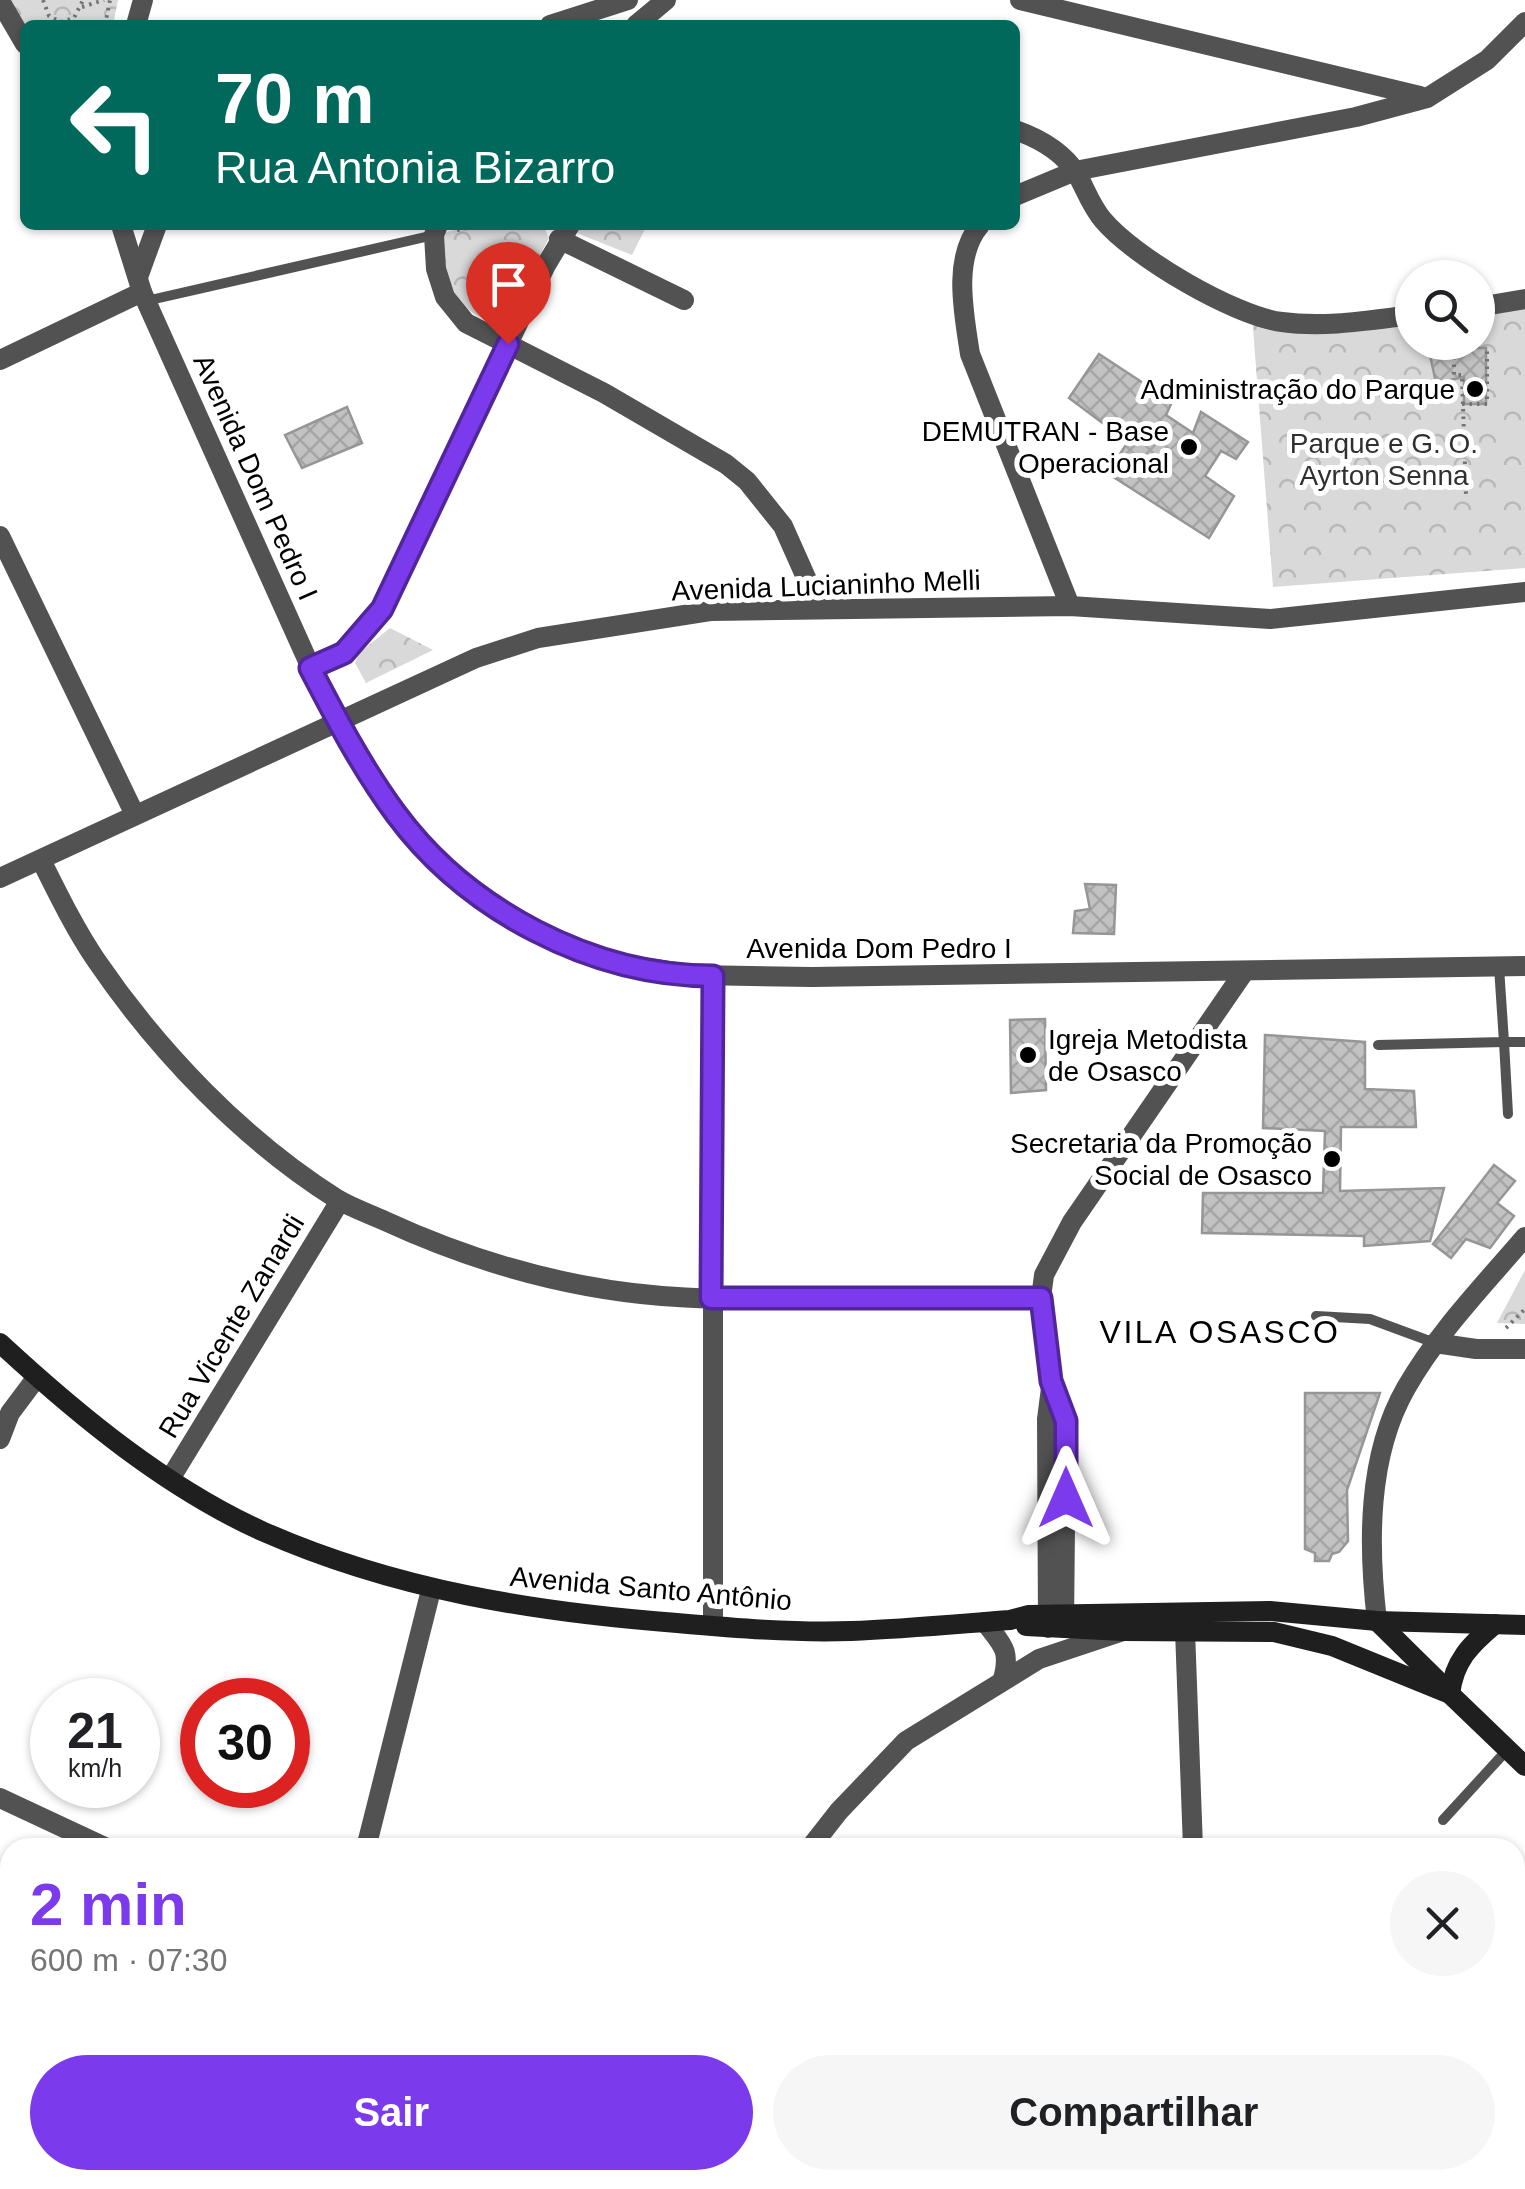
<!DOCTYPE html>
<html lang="pt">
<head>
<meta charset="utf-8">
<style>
  body { margin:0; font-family:Arial,sans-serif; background:#f6f6f6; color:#202124; height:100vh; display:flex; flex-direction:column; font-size:38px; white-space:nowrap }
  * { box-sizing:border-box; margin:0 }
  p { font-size:32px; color:#757577 }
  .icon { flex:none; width:55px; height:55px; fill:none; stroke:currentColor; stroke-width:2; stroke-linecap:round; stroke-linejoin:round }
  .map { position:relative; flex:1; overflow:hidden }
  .drawer { position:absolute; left:0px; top:1838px; width:1525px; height:352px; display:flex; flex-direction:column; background:#fff; border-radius:30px 30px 0 0; box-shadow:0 2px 8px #0004 }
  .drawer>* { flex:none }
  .hud { position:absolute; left:20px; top:20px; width:1000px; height:210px; border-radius:15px; box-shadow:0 2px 8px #0004; background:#00695c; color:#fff; overflow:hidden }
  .tools { position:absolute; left:1395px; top:260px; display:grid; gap:20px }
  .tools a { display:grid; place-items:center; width:100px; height:100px; border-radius:50%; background:#fff; box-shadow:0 2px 8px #0004; font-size:50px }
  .speed { position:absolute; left:30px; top:1678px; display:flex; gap:20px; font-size:50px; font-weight:700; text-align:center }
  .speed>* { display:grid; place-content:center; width:130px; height:130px; border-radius:50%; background:#fff; box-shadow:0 2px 8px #0004; line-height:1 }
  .speed small { font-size:25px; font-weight:400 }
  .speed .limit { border:15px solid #d22; background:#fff; color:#111 }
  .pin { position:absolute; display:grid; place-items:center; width:85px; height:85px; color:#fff; margin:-102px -42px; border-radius:50% 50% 50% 0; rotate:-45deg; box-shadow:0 0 10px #0007 }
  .pin .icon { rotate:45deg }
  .me { position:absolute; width:110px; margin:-55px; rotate:0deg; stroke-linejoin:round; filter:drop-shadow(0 0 8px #0008) }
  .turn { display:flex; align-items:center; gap:35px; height:210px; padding:0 30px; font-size:45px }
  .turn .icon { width:130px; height:130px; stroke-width:2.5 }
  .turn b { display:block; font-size:70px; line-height:85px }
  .round { display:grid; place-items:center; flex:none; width:105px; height:105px; border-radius:52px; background:#f6f6f6 }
  .summary { display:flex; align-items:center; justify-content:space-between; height:170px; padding:0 30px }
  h1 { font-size:60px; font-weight:800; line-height:75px; color:#7c3aed }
  .action { display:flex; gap:20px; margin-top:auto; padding:20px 30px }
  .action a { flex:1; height:115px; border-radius:60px; background:#7c3aed; color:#fff; font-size:40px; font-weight:800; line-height:115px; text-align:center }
  .action a+a { background:#f6f6f6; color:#202124 }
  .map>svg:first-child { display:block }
  .park { fill:url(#park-crowns) }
  .building { fill:url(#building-cross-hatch); stroke:#969696; stroke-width:2.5 }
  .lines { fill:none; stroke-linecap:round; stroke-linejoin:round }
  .path { stroke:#747474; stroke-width:4; stroke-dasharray:2.5 5; stroke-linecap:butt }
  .service { stroke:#525252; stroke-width:10 }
  .minor { stroke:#525252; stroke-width:20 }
  .tertiary { stroke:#525252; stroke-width:20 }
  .secondary { stroke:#1f1f1f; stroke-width:20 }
  .route-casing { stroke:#51269a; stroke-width:25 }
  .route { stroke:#7c3aed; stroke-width:18 }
  .poi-dot { fill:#000; stroke:#fff; stroke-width:4 }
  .labels { text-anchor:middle; stroke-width:10; stroke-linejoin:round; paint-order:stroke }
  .poi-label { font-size:28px; fill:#000; stroke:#fff; text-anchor:end }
  .park-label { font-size:28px; fill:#303030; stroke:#fff }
  .street-label { font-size:28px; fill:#000; stroke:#fff }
  .quarter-label { font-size:32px; letter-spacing:2.5px; fill:#000; stroke:#fff }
</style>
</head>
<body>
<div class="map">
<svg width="1525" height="2189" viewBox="0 0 1525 2189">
  <defs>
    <pattern id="park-crowns" width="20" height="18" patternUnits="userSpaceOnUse" patternTransform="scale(2.5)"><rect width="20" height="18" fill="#d9d9d9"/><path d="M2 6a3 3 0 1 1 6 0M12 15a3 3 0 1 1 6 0" fill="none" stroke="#b8b8b8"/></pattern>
    <pattern id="building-cross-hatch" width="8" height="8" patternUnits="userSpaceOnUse" patternTransform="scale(2.5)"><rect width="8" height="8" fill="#c2c2c2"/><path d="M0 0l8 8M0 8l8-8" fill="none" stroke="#a5a5a5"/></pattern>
  </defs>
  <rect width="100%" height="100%" fill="#fff"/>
  <!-- park -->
  <g class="park">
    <polygon points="10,0 118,0 113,25 25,25"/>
    <path d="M 481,225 L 543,225 L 549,238 L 502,326 C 446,307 450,285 436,234 Z"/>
    <polygon points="579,225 647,225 632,255 569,230"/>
    <polygon points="1525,303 1525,568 1273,587 1252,315 1412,318 1412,342 1478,342 1478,310"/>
    <polygon points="390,628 433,650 366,683 355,663 359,653"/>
    <polygon points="1525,1270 1525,1324 1497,1323"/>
  </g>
  <!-- building -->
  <g class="building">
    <polygon points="1455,348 1486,348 1486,404 1464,404 1464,377 1436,383 1430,355"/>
    <polygon points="1099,354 1172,402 1166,415 1193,433 1201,412 1248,442 1236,459 1221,451 1205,476 1234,496 1209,538 1107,473 1128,442 1069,398"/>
    <polygon points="347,407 362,443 302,468 285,435"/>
    <polygon points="1085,884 1116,885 1114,934 1073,933 1075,911 1090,909"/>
    <polygon points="1045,1019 1046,1090 1011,1093 1010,1020"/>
    <polygon points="1265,1035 1365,1042 1365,1089 1414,1091 1416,1127 1341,1127 1340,1191 1444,1188 1430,1241 1364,1246 1364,1236 1202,1233 1203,1193 1323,1193 1325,1131 1263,1128"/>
    <polygon points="1494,1165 1515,1181 1497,1203 1514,1216 1490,1248 1466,1239 1451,1258 1433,1244"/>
    <polygon points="1305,1393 1380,1393 1347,1490 1348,1541 1339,1552 1332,1554 1329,1561 1315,1561 1315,1553 1305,1549"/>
  </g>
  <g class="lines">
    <!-- path -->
    <g class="path">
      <polyline points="43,0 49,16 61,22 74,18 83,0"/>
      <polyline points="82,7 104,0"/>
      <polyline points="105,25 110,0"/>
      <polyline points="457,230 482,225"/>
      <polyline points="1454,342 1454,375 1462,375 1466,496"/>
      <polyline points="1462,404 1487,404 1487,350"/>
      <polyline points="1506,1328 1525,1309"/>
    </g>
    <!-- service -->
    <g class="service">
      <polyline points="146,301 434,235"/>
      <polyline points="1378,1045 1504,1042 1499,967"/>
      <polyline points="1508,1114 1504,1042 1525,1042"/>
      <polyline points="1316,1316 1370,1319 1435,1343"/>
      <polyline points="1443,1820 1508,1749"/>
    </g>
    <!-- minor -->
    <g class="minor">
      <polyline points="1020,0 1420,96"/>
      <polyline points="550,25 628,0"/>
      <polyline points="636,25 666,0"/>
      <path d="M 1015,130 C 1038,138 1063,152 1077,174 C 1086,190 1091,206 1103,220 C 1134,257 1234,316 1282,322 C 1325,328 1370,320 1412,315"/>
      <polyline points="1015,196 1075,171 1356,117 1427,98 1487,60 1525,22"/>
      <polyline points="438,225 434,235 436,269 445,297 466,323 604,393 726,464 747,481 783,526 820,609"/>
      <path d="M 980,225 C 952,258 964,314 970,354 L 1070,606"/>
      <polyline points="559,239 684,300"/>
      <polyline points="138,277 157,225"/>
      <polyline points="1478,307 1525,299"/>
      <polyline points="0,360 142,292"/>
      <polyline points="0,536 135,815"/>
      <path d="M 311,668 C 346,652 359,641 381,609 L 546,265 L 570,225"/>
      <path d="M 41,860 C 58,894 75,929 96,960 C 158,1051 243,1140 337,1199 C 352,1208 370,1214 385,1221 C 474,1262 564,1288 662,1296 C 787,1306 915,1293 1041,1298"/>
      <polyline points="713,976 713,1626"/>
      <polyline points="1435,1343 1476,1349 1525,1349"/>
      <polyline points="170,1479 340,1201"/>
      <path d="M 985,1622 C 1002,1645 1011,1649 1003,1679"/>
      <polyline points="1048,1628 1047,1419 1051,1388"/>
      <polyline points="1064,1628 1066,1421 1051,1381 1041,1298 1044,1275 1072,1222 1244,972"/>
      <polyline points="1185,1630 1193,1848"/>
      <polyline points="0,1798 107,1848"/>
      <polyline points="366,1848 431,1590"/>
      <polyline points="810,1848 839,1811 906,1741 1039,1659 1123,1631"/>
      <polyline points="1515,1997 1525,1997"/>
      <polyline points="0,2117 10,2116"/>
      <polyline points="139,2180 141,2189"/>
      <polyline points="780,2180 788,2189"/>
      <polyline points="1194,2189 1194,2180"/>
    </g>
    <!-- tertiary -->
    <g class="tertiary">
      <polyline points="0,1 25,44"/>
      <polyline points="136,25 143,0"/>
      <polyline points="121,225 142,292 311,668 360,760 397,815 424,846 457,879 517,919 577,952 634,966 696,975 812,977 1525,966"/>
      <polyline points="0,878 476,658 538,638 710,611 1070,606 1270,619 1525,592"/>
      <polyline points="0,1439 10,1413 37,1377"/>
      <path d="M 1377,1621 C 1368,1545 1367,1456 1406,1388 C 1438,1332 1484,1285 1525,1237"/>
    </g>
    <!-- secondary -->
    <g class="secondary">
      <path d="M 0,1343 C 78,1415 166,1488 264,1532 C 396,1590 534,1612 677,1623 C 734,1628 793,1633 851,1631 C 904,1629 957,1624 1010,1620 L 1029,1615 L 1270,1611 L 1377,1621 L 1525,1625"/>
      <polyline points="1377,1621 1442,1685"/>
      <polyline points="1026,1626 1123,1631 1274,1632 1332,1646 1450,1694 1525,1766"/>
      <path d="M 1450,1694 C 1454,1661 1470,1645 1495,1624"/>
    </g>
  </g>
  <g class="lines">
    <defs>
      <path id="route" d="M 508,344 L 382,609 L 344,653 L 310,668 C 336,718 362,768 396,814 C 467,910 592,976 713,976 L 711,1298 L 1041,1298 L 1051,1381 L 1066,1421 L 1066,1498"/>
    </defs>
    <!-- route casing -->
    <use href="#route" class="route-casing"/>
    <!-- route -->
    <use href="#route" class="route"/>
  </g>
  <!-- markers -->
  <g class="poi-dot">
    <circle cx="1475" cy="389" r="10"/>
    <circle cx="1189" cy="447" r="10"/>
    <circle cx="1028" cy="1055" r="10"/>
    <circle cx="1332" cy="1159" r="10"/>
  </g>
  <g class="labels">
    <!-- poi labels -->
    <g class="poi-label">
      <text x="1455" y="399">Administração do Parque</text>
      <text x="1169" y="441">DEMUTRAN - Base<tspan x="1169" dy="32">Operacional</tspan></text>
      <text x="1048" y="1049" text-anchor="start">Igreja Metodista<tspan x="1048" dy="32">de Osasco</tspan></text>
      <text x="1312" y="1153">Secretaria da Promoção<tspan x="1312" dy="32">Social de Osasco</tspan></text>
    </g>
    <!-- park labels -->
    <g class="park-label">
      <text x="1384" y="453">Parque e G. O.<tspan x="1384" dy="32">Ayrton Senna</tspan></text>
    </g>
    <!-- street labels -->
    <g class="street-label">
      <text transform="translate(256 477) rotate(66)" y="10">Avenida Dom Pedro I</text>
      <text transform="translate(826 585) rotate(-2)" y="10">Avenida Lucianinho Melli</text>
      <text x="879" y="958">Avenida Dom Pedro I</text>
      <text transform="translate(231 1326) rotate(-59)" y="10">Rua Vicente Zanardi</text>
      <text transform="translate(651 1588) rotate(5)" y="10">Avenida Santo Antônio</text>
    </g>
    <!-- quarter labels -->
    <g class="quarter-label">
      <text x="1220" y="1343">VILA OSASCO</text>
    </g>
  </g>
</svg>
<div class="tools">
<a><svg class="icon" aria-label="search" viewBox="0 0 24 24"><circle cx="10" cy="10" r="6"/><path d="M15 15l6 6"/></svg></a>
</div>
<div class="speed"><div>21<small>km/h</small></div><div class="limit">30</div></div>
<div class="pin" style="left:508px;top:344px;background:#d93025"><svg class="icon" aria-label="arrive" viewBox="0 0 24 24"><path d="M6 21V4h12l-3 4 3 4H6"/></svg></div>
<svg class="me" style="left:1066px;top:1498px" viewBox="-20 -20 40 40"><path d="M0-17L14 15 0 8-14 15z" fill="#7c3aed" stroke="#fff" stroke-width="4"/></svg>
<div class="hud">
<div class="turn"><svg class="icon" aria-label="left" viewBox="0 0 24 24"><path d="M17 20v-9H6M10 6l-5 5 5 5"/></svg><div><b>70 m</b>Rua Antonia Bizarro</div></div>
</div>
<section class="drawer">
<div class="summary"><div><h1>2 min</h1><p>600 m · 07:30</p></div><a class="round"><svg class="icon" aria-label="close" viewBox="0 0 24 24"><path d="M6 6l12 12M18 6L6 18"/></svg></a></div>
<div class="action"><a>Sair</a><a>Compartilhar</a></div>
</section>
</div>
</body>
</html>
